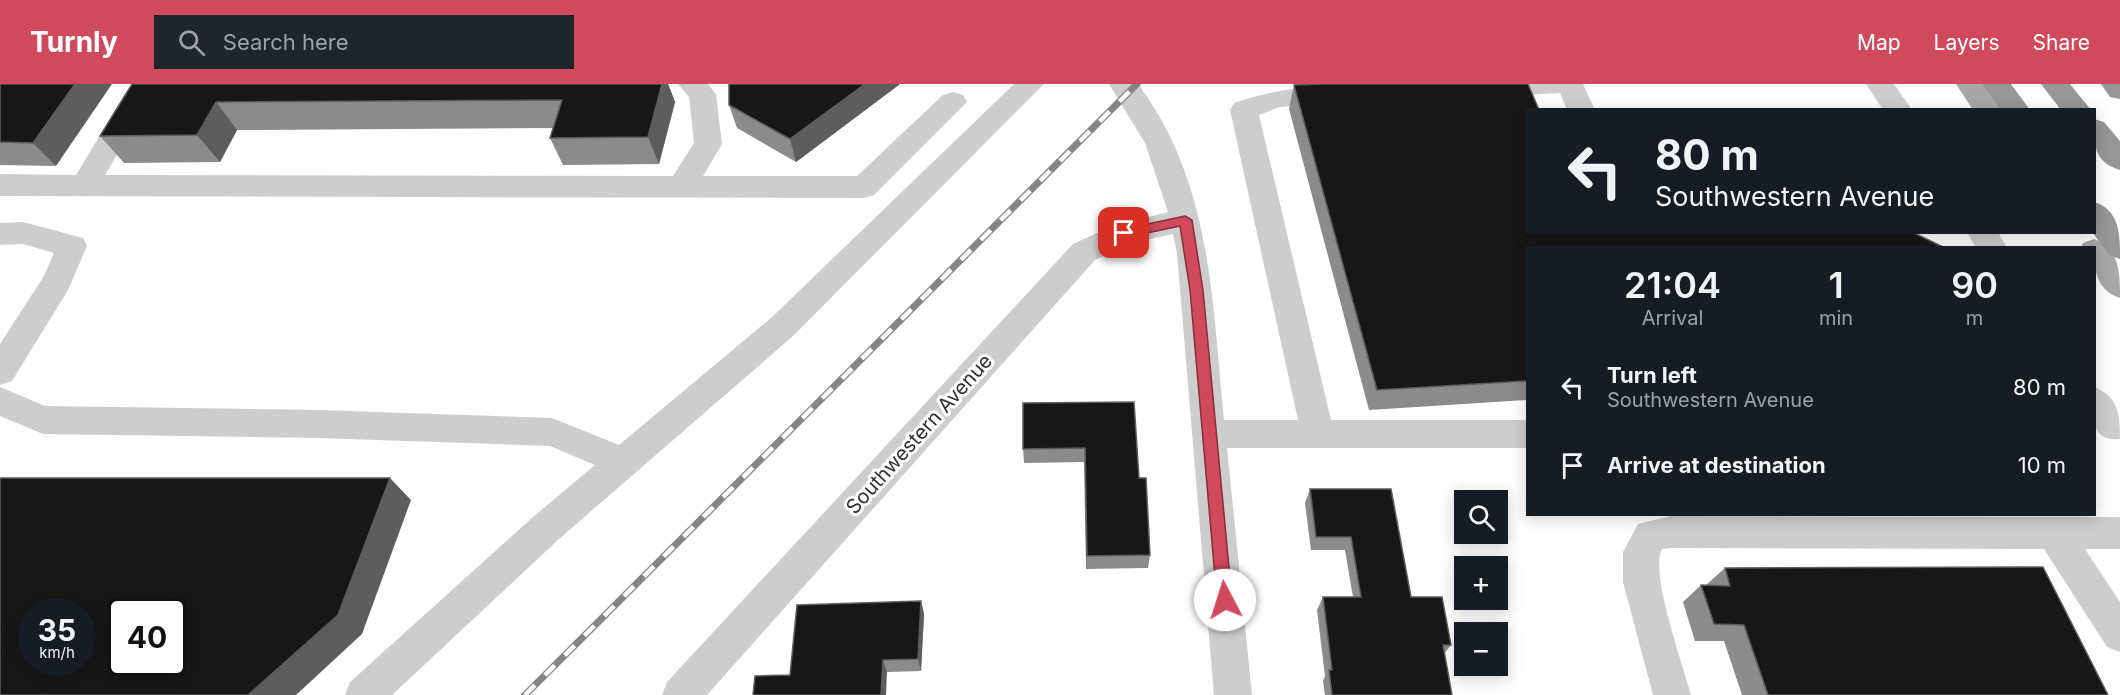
<!DOCTYPE html>
<html lang="en">
<head>
<meta charset="utf-8">
<style>
  body { margin:0; font-family:Inter,sans-serif; background:#20242c; color:#f1f3f6; height:100vh; display:flex; flex-direction:column; font-size:22px; white-space:nowrap }
  * { box-sizing:border-box; margin:0 }
  p { font-size:20px; color:#9ea1a6 }
  .icon { flex:none; width:33px; height:33px; fill:none; stroke:currentColor; stroke-width:2; stroke-linecap:round; stroke-linejoin:round }
  .map { position:relative; flex:1; overflow:hidden }
  .sheet { position:absolute; left:1526px; top:162px; width:570px; height:270px; display:flex; flex-direction:column; background:#171b24; border-radius:0px; box-shadow:0 3px 15px #0003 }
  .sheet>* { flex:none }
  .top-card { position:absolute; left:1526px; top:24px; width:570px; height:126px; border-radius:0px; box-shadow:0 3px 15px #0003; background:#171b24; color:#f1f3f6; overflow:hidden }
  .buttons { position:absolute; left:1454px; top:406px; display:grid; gap:12px }
  .buttons a { display:grid; place-items:center; width:54px; height:54px; border-radius:0px; background:#171b24; box-shadow:0 3px 15px #0003; font-size:30px }
  .speed { position:absolute; left:18px; top:514px; display:flex; gap:12px; font-size:30px; font-weight:700; text-align:center }
  .speed>* { display:grid; place-content:center; width:78px; height:78px; border-radius:50%; background:#171b24; box-shadow:0 3px 15px #0003; line-height:1 }
  .speed small { font-size:15px; font-weight:400 }
  .speed .limit { border:3px solid #111; border-radius:9px; background:#fff; color:#111 }
  .pin { position:absolute; display:grid; place-items:center; width:51px; height:51px; color:#fff; margin:-26px; border-radius:12px; box-shadow:0 3px 9px #0006 }
  .me { position:absolute; width:66px; margin:-33px; rotate:355deg; stroke-linejoin:round; filter:drop-shadow(0 0 4px #0008) }
  .turn { display:flex; align-items:center; gap:21px; height:126px; padding:0 30px; font-size:27px }
  .turn .icon { width:78px; height:78px; stroke-width:2.5 }
  .turn b { display:block; font-size:42px; line-height:51px }
  .eta { display:flex; justify-content:space-evenly; align-items:center; height:102px; text-align:center }
  .eta b { font-size:36px; font-weight:600; line-height:42px }
  ul { padding:0; list-style:none }
  li { display:flex; align-items:center; gap:18px; height:78px; padding:0 30px }
  li div { flex:1 }
  li b { display:block; font-size:22px }
  li em { font-style:normal }
  header { display:flex; align-items:center; gap:36px; box-sizing:border-box; height:84px; padding:0 30px; background:#d0495d; color:#fff }
  header strong { font-size:28px }
  nav { display:flex; gap:33px; margin-inline-start:auto; font-size:21px }
  .search { width:420px; height:54px; background:#20242c; display:flex; align-items:center; gap:15px; box-sizing:border-box; padding:0 21px; border-radius:0px; color:#9ea1a6; font-size:22px }
  .map>svg:first-child { display:block }
  .lines { fill:none; stroke-linecap:round; stroke-linejoin:round }
  .minor { fill:#cdcdcd; fill-rule:evenodd }
  .major { fill:#a8a8a8; fill-rule:evenodd }
  .highway { fill:#979797; fill-rule:evenodd }
  .rail-casing { stroke:#858585; stroke-width:7 }
  .rail { stroke:#fff; stroke-width:4.5; stroke-dasharray:14; stroke-linecap:butt }
  .wall { fill:#8b8b8b }
  .shaded-wall { fill:#5d5d5d }
  .building { fill:#171717; stroke:#5d5d5d; stroke-width:1.5; fill-rule:evenodd }
  .route { fill:#d0495d; stroke:#872f3c; stroke-width:1.5 }
  .labels { text-anchor:middle; stroke-width:6; stroke-linejoin:round; paint-order:stroke }
  .street-label { font-size:20px; fill:#303030; stroke:#fff }
</style>
</head>
<body>
<header>
<strong>Turnly</strong>
<div class="search"><svg class="icon" aria-label="search" viewBox="0 0 24 24"><circle cx="10" cy="10" r="6"/><path d="M15 15l6 6"/></svg>Search here</div>
<nav><a>Map</a><a>Layers</a><a>Share</a></nav>
</header>
<div class="map">
<svg width="2120" height="611" viewBox="0 0 2120 611">
  <rect width="100%" height="100%" fill="#fff"/>
  <g class="lines">
    <!-- minor -->
    <g class="minor">
      <polygon points="141,0 176,0 172,7 146,22 105,91 673,92 694,59 689,13 678,0 708,0 716,10 722,60 703,92 857,92 943,11 953,8 963,11 967,18 874,111 864,114 0,112 0,90 76,91 126,8"/>
      <polygon points="1014,0 1044,0 793,252 559,455 392,611 345,611 350,598 533,433 595,381 550,362 318,354 43,350 0,332 0,303 45,322 318,326 552,334 619,361 771,234"/>
      <path d="M 1109,0 L 1138,0 C 1212,99 1212,217 1224,336 L 1298,336 L 1230,26 L 1234,19 C 1268,7 1311,0 1347,4 L 1351,11 L 1347,18 L 1280,23 L 1259,31 L 1331,336 L 1527,336 L 1527,364 L 1227,364 L 1252,611 L 1214,611 L 1177,169 L 1173,150 L 1132,159 L 1095,176 L 707,611 L 662,611 L 667,598 L 1073,160 L 1110,143 L 1168,128 L 1145,59 Z"/>
      <polygon points="1473,0 1583,0 1595,26 1567,26 1560,9 1484,13 1474,11 1470,4"/>
      <polygon points="1866,0 1894,0 1912,26 1883,26"/>
      <polygon points="23,138 83,154 87,162 68,206 12,297 0,301 0,260 44,192 54,169 23,160 0,161 0,139"/>
      <polygon points="1967,148 1998,148 2007,164 1976,164"/>
      <path d="M 2094,303 C 2119,312 2120,332 2120,355 C 2087,359 2094,326 2094,303 Z"/>
      <path d="M 1671,432 L 2120,433 L 2120,465 L 2085,465 L 2120,518 L 2120,568 L 2107,563 L 2044,465 L 1671,464 L 1662,465 C 1649,488 1684,583 1691,611 L 1653,611 L 1623,498 L 1623,468 L 1638,440 Z"/>
    </g>
    <!-- major -->
    <g class="major">
      <polygon points="1956,0 1984,0 2002,26 1973,26"/>
      <path d="M 2094,155 C 2120,165 2120,189 2120,214 C 2096,206 2094,186 2094,164 L 2081,164 L 2083,159 Z"/>
    </g>
    <!-- highway -->
    <g class="highway">
      <polygon points="1982,0 2011,0 2030,26 2001,26"/>
      <polygon points="2041,0 2070,0 2091,26 2061,26"/>
      <polygon points="2101,0 2120,0 2120,15 2110,13"/>
      <path d="M 2094,35 L 2104,38 L 2120,57 L 2120,86 C 2093,78 2094,59 2094,35 Z"/>
      <path d="M 2094,118 C 2120,126 2120,151 2120,175 L 2109,171 L 2092,148 Z"/>
    </g>
    <defs>
      <polyline id="rail" points="525,611 1137,0"/>
    </defs>
    <!-- rail casing -->
    <use href="#rail" class="rail-casing"/>
    <!-- rail -->
    <use href="#rail" class="rail"/>
  </g>
  <!-- wall -->
  <g class="wall">
    <polygon points="0,0 56,82 0,81"/>
    <polygon points="132,0 668,0 675,18 659,80 563,81 550,54 553,44 237,46 220,78 124,79 100,52"/>
    <polygon points="900,0 796,78 737,44 729,21"/>
    <polygon points="1294,1 1527,164 1527,316 1369,326 1289,25"/>
    <polygon points="1134,318 1139,394 1150,471 1148,484 1086,485 1084,378 1024,379 1023,365"/>
    <polygon points="1310,405 1411,513 1451,561 1444,570 1452,611 1325,611 1323,597 1325,592 1317,526 1323,513 1353,513 1345,466 1311,466 1305,419"/>
    <polygon points="1725,484 2108,611 1742,611 1724,557 1695,557 1683,518 1701,501 1706,501"/>
    <polygon points="921,517 924,530 921,587 790,591"/>
  </g>
  <!-- shaded-wall -->
  <g class="shaded-wall">
    <polygon points="75,0 112,0 56,82 33,59"/>
    <polygon points="662,0 668,0 675,18 659,80 648,53"/>
    <polygon points="865,0 900,0 796,78 790,55"/>
    <polygon points="216,18 237,46 220,78 197,51"/>
    <polygon points="390,394 411,416 362,550 296,611 248,611"/>
    <polygon points="921,517 924,530 921,587 918,575"/>
    <polygon points="883,576 887,588 886,611 881,611"/>
  </g>
  <!-- building -->
  <g class="building">
    <polygon points="0,0 75,0 33,59 0,58"/>
    <polygon points="132,0 662,0 648,53 550,54 562,16 216,18 197,51 100,52"/>
    <polygon points="729,0 865,0 790,55 729,21"/>
    <polygon points="1322,0 1528,0 1539,26 1527,26 1527,148 1912,148 1945,164 1527,164 1527,297 1377,306 1294,1"/>
    <polygon points="1134,318 1139,394 1146,394 1150,471 1087,472 1085,364 1023,365 1023,319"/>
    <path d="M 0,394 L 390,394 L 338,531 L 248,611 L 0,611 ZM 32,528 L 82,528 L 82,579 L 32,579 ZM 122,528 L 172,528 L 172,579 L 122,579 Z"/>
    <polygon points="1310,405 1391,405 1411,513 1442,513 1451,561 1443,561 1452,611 1332,611 1329,586 1332,586 1323,513 1361,513 1351,453 1316,453"/>
    <polygon points="2043,483 2108,611 1768,611 1744,541 1714,540 1701,501 1730,502 1725,484"/>
    <polygon points="921,517 918,575 883,576 881,611 753,611 755,592 790,591 797,521"/>
  </g>
  <!-- route -->
  <polygon class="route" points="1185,132 1192,136 1203,206 1232,516 1230,521 1225,523 1219,521 1217,516 1190,206 1180,142 1124,154 1118,149 1124,145"/>
  <g class="labels">
    <!-- street labels -->
    <g class="street-label">
      <text transform="translate(919 350) rotate(-48)" y="7">Southwestern Avenue</text>
    </g>
  </g>
</svg>
<div class="buttons">
<a><svg class="icon" aria-label="search" viewBox="0 0 24 24"><circle cx="10" cy="10" r="6"/><path d="M15 15l6 6"/></svg></a>
<a>+</a>
<a>−</a>
</div>
<div class="speed"><div>35<small>km/h</small></div><div class="limit">40</div></div>
<div class="pin" style="left:1124px;top:149px;background:#d93025"><svg class="icon" aria-label="arrive" viewBox="0 0 24 24"><path d="M6 21V4h12l-3 4 3 4H6"/></svg></div>
<svg class="me" style="left:1225px;top:516px" viewBox="-20 -20 40 40"><circle r="19" fill="#fff"/><path d="M0-13L10 11 0 6-10 11z" fill="#d0495d"/></svg>
<div class="top-card">
<div class="turn"><svg class="icon" aria-label="left" viewBox="0 0 24 24"><path d="M17 20v-9H6M10 6l-5 5 5 5"/></svg><div><b>80 m</b>Southwestern Avenue</div></div>
</div>
<section class="sheet">
<div class="eta">
<div><b>21:04</b><p>Arrival</p></div>
<div><b>1</b><p>min</p></div>
<div><b>90</b><p>m</p></div>
</div>
<ul>
<li><svg class="icon" aria-label="left" viewBox="0 0 24 24"><path d="M17 20v-9H6M10 6l-5 5 5 5"/></svg><div><b>Turn left</b><p>Southwestern Avenue</p></div><em>80 m</em></li>
<li><svg class="icon" aria-label="arrive" viewBox="0 0 24 24"><path d="M6 21V4h12l-3 4 3 4H6"/></svg><div><b>Arrive at destination</b></div><em>10 m</em></li>
</ul>
</section>
</div>
</body>
</html>
